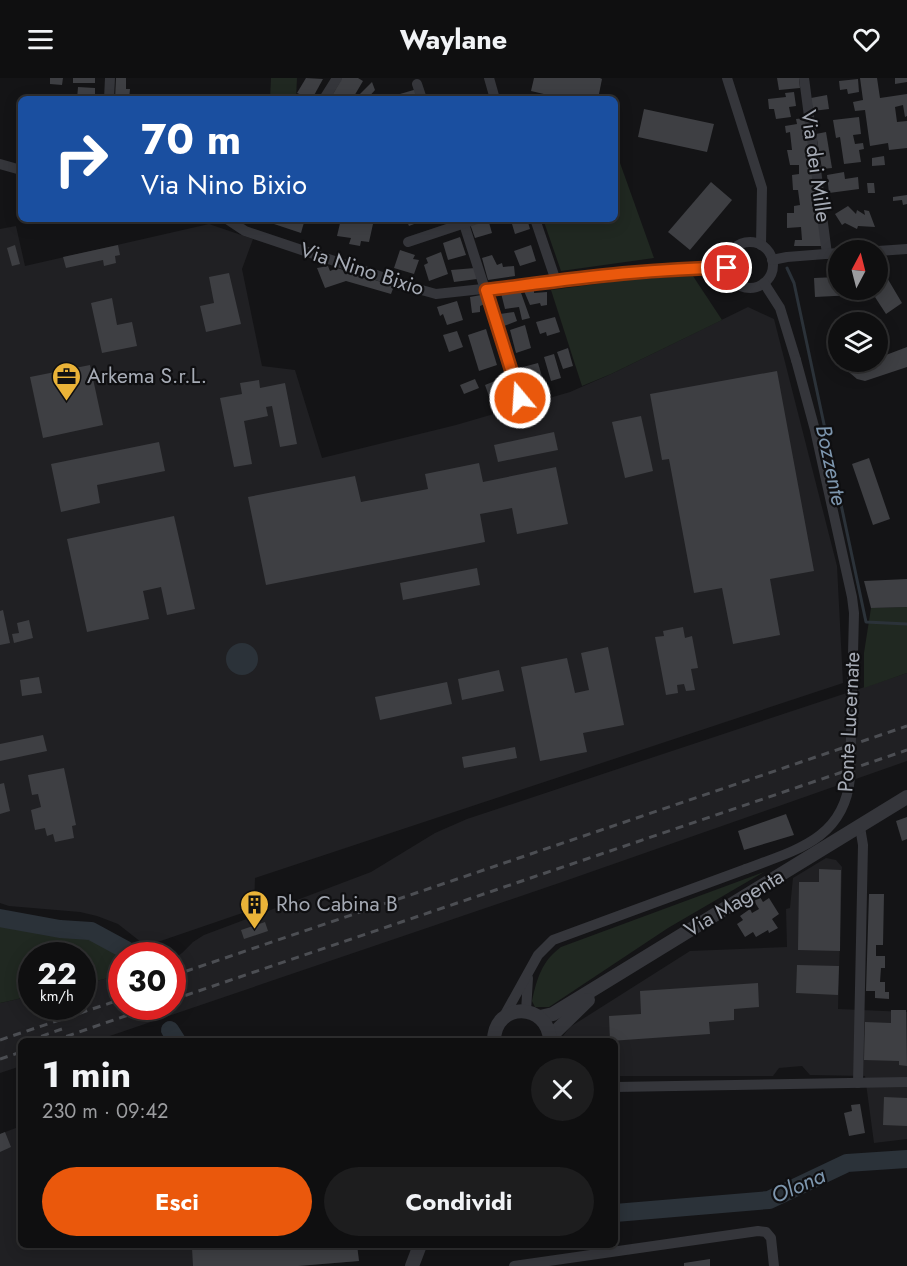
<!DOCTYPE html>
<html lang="it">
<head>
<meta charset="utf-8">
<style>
  body { margin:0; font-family:Jost,sans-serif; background:#1d1d1e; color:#f1f3f6; height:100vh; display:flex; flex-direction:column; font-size:22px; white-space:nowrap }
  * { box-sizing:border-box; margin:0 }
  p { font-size:20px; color:#9b9c9f }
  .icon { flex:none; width:33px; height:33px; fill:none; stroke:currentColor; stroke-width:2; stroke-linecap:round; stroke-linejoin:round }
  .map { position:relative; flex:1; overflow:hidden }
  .drawer { position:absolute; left:18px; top:960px; width:600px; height:210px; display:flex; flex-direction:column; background:#0f0f10; border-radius:9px; box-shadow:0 3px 15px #0003,0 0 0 2px #2f2f30 }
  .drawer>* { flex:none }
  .banner { position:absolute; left:18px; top:18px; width:600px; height:126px; border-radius:9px; box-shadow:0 3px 15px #0003,0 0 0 2px #2f2f30; background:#1a4fa0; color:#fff; overflow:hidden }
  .needle { width:39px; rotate:7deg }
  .buttons { position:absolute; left:828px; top:162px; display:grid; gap:12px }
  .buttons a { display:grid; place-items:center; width:60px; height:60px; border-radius:50%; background:#0f0f10; box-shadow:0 3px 15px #0003,0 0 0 2px #2f2f30; font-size:30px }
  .speed { position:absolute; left:18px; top:864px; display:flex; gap:12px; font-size:30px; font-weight:700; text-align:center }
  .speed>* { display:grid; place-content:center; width:78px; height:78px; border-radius:50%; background:#0f0f10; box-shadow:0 3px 15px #0003,0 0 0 2px #2f2f30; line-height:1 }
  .speed small { font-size:15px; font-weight:400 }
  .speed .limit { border:9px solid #d22; background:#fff; color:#111 }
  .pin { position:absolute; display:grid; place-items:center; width:51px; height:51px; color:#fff; margin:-26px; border:3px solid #fff; border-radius:50%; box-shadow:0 2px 6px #0007 }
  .me { position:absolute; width:66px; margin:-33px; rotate:342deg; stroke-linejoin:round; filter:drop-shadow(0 0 4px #0008) }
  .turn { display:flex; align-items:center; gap:21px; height:126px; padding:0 24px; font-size:27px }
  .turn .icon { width:78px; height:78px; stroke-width:2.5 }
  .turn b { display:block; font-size:42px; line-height:51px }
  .round { display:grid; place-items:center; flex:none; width:63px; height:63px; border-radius:32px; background:#1d1d1e }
  .summary { display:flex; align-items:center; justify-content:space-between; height:102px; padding:0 24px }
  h1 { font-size:36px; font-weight:700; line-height:45px }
  .action { display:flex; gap:12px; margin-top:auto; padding:12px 24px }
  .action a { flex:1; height:69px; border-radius:36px; background:#ea580c; color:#fff; font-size:24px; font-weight:700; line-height:69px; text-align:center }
  .action a+a { background:#1d1d1e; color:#f1f3f6 }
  header { display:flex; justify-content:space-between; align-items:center; height:78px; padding:0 24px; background:#0f0f10; font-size:27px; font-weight:700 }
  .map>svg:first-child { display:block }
  .built { fill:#202023 }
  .green { fill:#202821 }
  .water { fill:#2b3239 }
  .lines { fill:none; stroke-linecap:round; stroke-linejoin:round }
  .stream { stroke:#2b3239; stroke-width:3 }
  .river { stroke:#2b3239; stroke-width:18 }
  .building { fill:#3e3f43 }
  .minor { stroke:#35363b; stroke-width:10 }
  .tertiary { stroke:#35363b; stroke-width:14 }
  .rail { stroke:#4c4e53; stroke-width:3; stroke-dasharray:8 6; stroke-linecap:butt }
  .minor-bridge { stroke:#35363b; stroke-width:10 }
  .route-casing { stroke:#983908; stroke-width:15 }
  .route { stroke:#ea580c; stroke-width:10 }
  .labels { text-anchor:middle; stroke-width:4.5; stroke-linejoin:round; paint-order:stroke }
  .street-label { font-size:21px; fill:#a6abb5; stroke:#0f0f11 }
  .poi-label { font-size:21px; fill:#a6abb5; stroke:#0f0f11; text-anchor:start }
  .water-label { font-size:22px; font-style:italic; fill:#7e97af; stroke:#0f0f11 }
</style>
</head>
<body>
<header><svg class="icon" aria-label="menu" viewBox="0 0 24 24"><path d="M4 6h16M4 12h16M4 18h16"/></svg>Waylane<svg class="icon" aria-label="heart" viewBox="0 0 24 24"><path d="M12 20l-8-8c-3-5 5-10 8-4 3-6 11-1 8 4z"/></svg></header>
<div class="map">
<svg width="907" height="1188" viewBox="0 0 907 1188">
  <rect width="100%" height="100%" fill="#141416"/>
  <!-- built -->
  <g class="built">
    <polygon points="209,146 253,161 242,191 262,288 295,292 322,380 456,347 570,314 611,296 748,229 774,241 837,488 843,605 255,800 254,831 146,868 118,846 97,838 80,834 9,828 0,825 0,151 16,148 25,188"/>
    <polygon points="907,595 907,683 565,803 95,963 21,963 21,988 0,995 0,925 31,918 32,928 82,928 83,906 121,897 122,928 172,928 173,881 182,875 193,864 204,857 371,794 435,755 467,741"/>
    <polygon points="826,780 836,782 842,789 838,931 907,934 907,1061 874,1065 865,998 810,997 802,988 779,990 773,998 615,998 615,963 559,963 570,949 690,873 787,869 786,831 790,830 793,800"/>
    <polygon points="21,1048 21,1167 357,1167 359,1183 298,1188 0,1188 0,1056"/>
  </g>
  <!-- green -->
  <g class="green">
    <polygon points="271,0 297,0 296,21 270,21"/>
    <polygon points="615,71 654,180 561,193 543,141 615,141"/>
    <polygon points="693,198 722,242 611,296 582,308 551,212 633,201"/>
    <polygon points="907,529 907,595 864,610 864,575 871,530"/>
    <path d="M 764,794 L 668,850 L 549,929 L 535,929 L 532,923 C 537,900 542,883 561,869 Z"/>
    <polygon points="0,845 58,855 90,858 125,877 122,878 121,897 83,906 82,878 32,878 31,918 0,925"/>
  </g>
  <!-- water -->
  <circle class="water" cx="242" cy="581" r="16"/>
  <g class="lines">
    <!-- stream -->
    <polyline class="stream" points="787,190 794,205 866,544 907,546"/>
    <!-- river -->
    <g class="river">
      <polyline points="0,840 60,851 91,853 126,872 132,878"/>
      <polyline points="170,952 177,963"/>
      <polyline points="615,1135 769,1122 847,1085 907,1081"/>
    </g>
  </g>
  <!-- building -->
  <g class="building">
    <polygon points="50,0 63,0 62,7 50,6"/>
    <rect x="73" y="0" width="22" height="5"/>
    <polygon points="116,0 126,0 126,11 130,11 129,21 115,21"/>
    <polygon points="306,0 323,1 312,21 297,15"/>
    <polygon points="342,0 358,0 363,3 353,20 350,18 348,21 330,21"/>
    <polygon points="534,0 600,0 602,1 598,21 565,21 531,13"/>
    <polygon points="777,0 799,0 800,10 779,12"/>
    <polygon points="860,0 877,0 880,20 907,16 907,38 905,39 903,27 895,29 897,44 907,43 907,70 889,72 888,65 870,68 865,32 855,33 853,24 863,22"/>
    <polygon points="895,0 907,0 907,4 895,6"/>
    <polygon points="858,1 859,14 848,16 847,11 840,12 839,3"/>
    <polygon points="372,4 375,12 367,21 355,21"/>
    <polygon points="78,9 95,10 95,21 77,21"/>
    <polygon points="417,11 420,21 402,21 400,16"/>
    <polygon points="794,14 796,28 789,29 791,39 776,41 774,31 769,31 768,21 786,19 785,15"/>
    <polygon points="827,17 829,31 813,33 811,20"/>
    <polygon points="644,31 714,46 707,74 638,59"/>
    <polygon points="859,39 861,56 853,57 855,66 863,65 864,71 859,72 861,84 844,86 840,59 836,60 833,42"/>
    <polygon points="805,40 806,52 803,52 804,58 808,58 822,168 794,168 795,162 802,162 801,149 787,150 787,135 794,135 794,128 800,127 798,112 793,112 792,97 799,96 799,87 790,87 787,72 792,72 790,54 786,55 785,48 797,46 796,41"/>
    <polygon points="826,54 832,90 822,91 816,56"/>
    <polygon points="884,78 885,87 872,88 872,80"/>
    <polygon points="844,94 845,101 858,99 859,111 829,115 827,97"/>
    <polygon points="711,104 732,122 690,172 668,154"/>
    <polygon points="867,105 874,105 875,115 868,115"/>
    <polygon points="907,117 907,126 903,127 902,122 893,123 893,119"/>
    <polygon points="848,128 856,136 857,132 865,137 864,132 869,133 875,149 858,148 857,151 845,145 842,147 835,136"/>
    <polygon points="276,141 305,141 301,155 274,146"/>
    <polygon points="341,141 373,146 369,164 361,163 360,168 349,166 351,160 337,158"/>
    <polygon points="406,141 427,141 409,148"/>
    <polygon points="488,141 492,155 475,160 470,146"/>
    <polygon points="515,141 527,141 530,151 515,156 512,146 516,145"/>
    <polygon points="460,159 466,177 448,182 443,165"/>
    <polygon points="15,167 20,186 12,188 7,170"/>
    <polygon points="118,167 120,177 115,178 116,185 104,188 103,182 66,190 63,179"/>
    <polygon points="531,167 536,183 520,188 514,173"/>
    <polygon points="400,172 415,177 413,181 419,182 414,196 394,190"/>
    <polygon points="441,174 448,196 429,203 424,187 428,185 426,180"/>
    <polygon points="492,177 497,187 502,185 503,189 514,188 515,198 488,202 482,180"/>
    <polygon points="328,188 330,193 337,190 394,208 391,216 346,203 325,210 317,190"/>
    <polygon points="475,190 477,201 454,204 451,192"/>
    <polygon points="229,195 241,246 206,254 200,228 214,225 209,199"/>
    <polygon points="878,198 886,198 902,225 886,236 873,216 815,219 814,200 838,199 838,212 878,212"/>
    <polygon points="534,211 534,215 547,214 547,227 541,228 540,225 530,227 524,213"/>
    <polygon points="520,212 530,240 522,242 519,229 505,231 501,215"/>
    <polygon points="481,217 485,226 480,228 480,234 472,235 470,219"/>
    <polygon points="112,220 117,247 132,244 137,268 102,275 91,225"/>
    <polygon points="457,223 463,242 447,247 443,236 440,238 437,229"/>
    <polygon points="514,234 517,243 504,248 500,236"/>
    <polygon points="555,239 560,254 547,258 546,254 540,256 536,244"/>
    <polygon points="525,247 531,270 516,275 510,252"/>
    <polygon points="486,251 497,287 479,293 468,257"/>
    <polygon points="457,253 463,269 449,274 443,257"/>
    <polygon points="907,269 907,289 865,303 857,301 837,284 878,284 878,280"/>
    <polygon points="568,270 573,288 563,291 557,274"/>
    <polygon points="554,276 561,300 551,303 544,279"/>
    <polygon points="538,285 543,302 528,306 523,289"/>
    <polygon points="90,287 103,347 43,360 30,299"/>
    <polygon points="777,293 814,493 770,501 780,557 733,566 722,510 694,515 669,381 662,382 650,316"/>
    <polygon points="475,301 479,310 464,316 460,307"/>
    <polygon points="500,301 506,319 491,324 485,307"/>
    <polygon points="259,302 260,310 285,305 297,366 280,369 272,328 266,329 268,338 244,343 252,386 234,389 220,320 242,316 240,305"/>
    <polygon points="641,338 653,393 625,400 612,344"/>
    <polygon points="554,354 558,372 498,384 494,367"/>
    <polygon points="159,364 165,393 97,407 100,425 61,434 51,386"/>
    <polygon points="869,380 890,441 873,447 852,386"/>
    <polygon points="479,385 483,404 556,389 568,446 517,456 512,430 480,436 485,464 266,507 248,419 355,398 361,424 428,411 425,396"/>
    <polygon points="174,438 195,531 167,537 161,509 143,513 149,541 87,554 67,461"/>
    <polygon points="477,490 480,507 403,522 400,505"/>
    <polygon points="907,501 907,529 871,530 864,503"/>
    <polygon points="3,532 10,565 0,567 0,533"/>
    <polygon points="29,542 33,560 14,565 12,556 19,555 17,545"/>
    <polygon points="683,549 685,560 692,558 698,590 691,591 695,612 686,613 684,606 677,607 678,615 666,617 655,559 664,558 663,553"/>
    <polygon points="608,569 624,647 583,655 587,674 540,683 521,589 567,580 575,615 589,612 581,575"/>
    <polygon points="499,592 504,613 462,622 458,601"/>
    <polygon points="39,599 42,615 22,618 20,602"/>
    <polygon points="447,604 452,626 380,642 375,619"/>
    <polygon points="43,657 47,673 0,683 0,666"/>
    <polygon points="515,669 517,680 464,690 462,679"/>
    <polygon points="64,690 76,747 72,748 74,760 55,764 53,756 47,758 45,750 35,752 31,732 41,729 38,716 32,717 28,697"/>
    <polygon points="4,705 10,733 0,736 0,706"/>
    <polygon points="786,736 794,757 744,772 738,753"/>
    <polygon points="907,739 907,761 902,763 896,743"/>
    <polygon points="819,791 841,792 840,873 798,872 799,804 819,804"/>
    <polygon points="869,816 884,816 883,867 876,867 876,878 885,878 885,890 881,890 880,904 885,904 885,914 889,914 889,921 875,920 875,913 866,913"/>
    <polygon points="760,819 763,824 769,820 779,836 772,841 778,850 769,855 768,852 756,859 753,854 745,859 737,846 743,842 740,838 750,831 752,835 759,831 754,823"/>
    <polygon points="265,844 268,853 244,861 241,852"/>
    <polygon points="797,887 839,888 838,917 796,915"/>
    <polygon points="758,905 759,929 734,931 734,942 709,944 710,956 610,963 609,938 641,936 640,913"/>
    <polygon points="891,932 906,932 907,988 899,987 899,983 864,982 865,944 891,945"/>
    <polygon points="884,1019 907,1020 907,1048 883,1047"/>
    <polygon points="860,1026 865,1055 849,1058 844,1035 852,1033 851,1027"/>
    <polygon points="5,1054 11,1069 0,1074 0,1056"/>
    <polygon points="228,1167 301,1167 301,1169 357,1167 359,1183 298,1188 193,1188 192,1170"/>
    <polygon points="710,1181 710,1188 684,1188 684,1185"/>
  </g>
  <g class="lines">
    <!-- minor -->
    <g class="minor">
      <polyline points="489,0 495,21"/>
      <polyline points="727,0 762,110 761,167"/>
      <polyline points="804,0 827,176"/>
      <polyline points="417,6 422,21"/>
      <polyline points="109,21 110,0"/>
      <polyline points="324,21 337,0"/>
      <polyline points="0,86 21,92"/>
      <polyline points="227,141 245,153 418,211 436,216 631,195 699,190 727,190"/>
      <polyline points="535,141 556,203"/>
      <polyline points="464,146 520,320"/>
      <polyline points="408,164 477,141"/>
      <circle cx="750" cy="187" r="23"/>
      <polyline points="878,173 907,171"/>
      <polyline points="772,182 787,179 838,175"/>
      <polyline points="764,205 780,230 796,282"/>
      <polyline points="526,933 528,900"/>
      <polyline points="503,940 538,877 553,862 746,791"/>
      <polyline points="858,1005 863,767 860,749"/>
      <polyline points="615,1009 907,1004"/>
      <polyline points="514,1188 758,1153 766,1154 771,1160 774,1188"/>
    </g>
    <!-- tertiary -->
    <g class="tertiary">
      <polyline points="540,939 553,936 907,719"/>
      <polyline points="550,959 588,922"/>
      <path d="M 494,963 C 494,923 549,924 550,963"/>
      <polyline points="412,1188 420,1167"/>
    </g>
    <!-- rail -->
    <g class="rail">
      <polyline points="172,898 907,648"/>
      <polyline points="172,922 907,672"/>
      <polyline points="0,962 122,921"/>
      <polyline points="28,963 62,951"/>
      <polyline points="53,963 154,928"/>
      <polyline points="0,981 21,974"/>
    </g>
    <!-- minor-bridge -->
    <path class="minor-bridge" d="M 746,791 C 796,772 844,761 850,700 L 854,535 L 852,519 L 815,352 L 796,282"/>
  </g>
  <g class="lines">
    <defs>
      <path id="route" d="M 520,320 L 486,212 C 566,202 647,190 727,190"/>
    </defs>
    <!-- route casing -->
    <use href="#route" class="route-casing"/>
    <!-- route -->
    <use href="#route" class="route"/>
  </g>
  <!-- icons -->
  <defs>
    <symbol id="office-pin" viewBox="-11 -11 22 30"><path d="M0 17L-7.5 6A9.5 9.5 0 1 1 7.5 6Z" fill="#eab338" stroke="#0f0f11"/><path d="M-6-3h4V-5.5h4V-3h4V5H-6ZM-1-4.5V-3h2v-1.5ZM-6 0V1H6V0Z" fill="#111"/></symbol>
    <symbol id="building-pin" viewBox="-11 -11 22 30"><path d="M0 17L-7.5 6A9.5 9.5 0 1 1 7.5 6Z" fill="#eab338" stroke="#0f0f11"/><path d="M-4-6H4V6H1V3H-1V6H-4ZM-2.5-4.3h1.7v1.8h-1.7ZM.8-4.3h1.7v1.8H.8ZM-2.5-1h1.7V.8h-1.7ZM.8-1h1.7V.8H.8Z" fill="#111"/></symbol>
  </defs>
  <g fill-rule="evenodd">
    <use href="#office-pin" x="50" y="282" width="33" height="45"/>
    <use href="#building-pin" x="238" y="810" width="33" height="45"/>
  </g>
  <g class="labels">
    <!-- street labels -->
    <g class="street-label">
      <text transform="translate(816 88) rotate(82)" y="7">Via dei Mille</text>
      <text transform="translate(362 191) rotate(18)" y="7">Via Nino Bixio</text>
      <text transform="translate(849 644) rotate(-87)" y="7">Ponte Lucernate</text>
      <text transform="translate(734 825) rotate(-31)" y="7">Via Magenta</text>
    </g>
    <!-- poi labels -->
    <g class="poi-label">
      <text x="87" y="305">Arkema S.r.L.</text>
      <text x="276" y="833">Rho Cabina B</text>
    </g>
    <!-- water labels -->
    <g class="water-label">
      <text transform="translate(832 387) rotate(78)" y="8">Bozzente</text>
      <text transform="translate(798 1107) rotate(-24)" y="8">Olona</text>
    </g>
  </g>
</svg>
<div class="buttons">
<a><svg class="needle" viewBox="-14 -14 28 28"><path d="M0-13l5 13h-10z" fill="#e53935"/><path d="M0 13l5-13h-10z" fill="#9b9c9f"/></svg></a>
<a><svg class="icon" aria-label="layers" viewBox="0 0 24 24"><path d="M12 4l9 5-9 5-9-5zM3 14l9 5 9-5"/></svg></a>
</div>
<div class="speed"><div>22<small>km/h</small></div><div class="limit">30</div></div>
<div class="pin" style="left:727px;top:190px;background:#d93025"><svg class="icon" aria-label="arrive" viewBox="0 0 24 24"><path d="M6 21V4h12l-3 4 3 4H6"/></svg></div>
<svg class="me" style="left:520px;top:320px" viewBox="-20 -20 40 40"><circle r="17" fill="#ea580c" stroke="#fff" stroke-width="3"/><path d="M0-11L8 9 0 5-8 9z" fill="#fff"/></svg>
<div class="banner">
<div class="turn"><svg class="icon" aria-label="right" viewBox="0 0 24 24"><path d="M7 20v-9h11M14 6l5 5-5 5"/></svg><div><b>70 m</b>Via Nino Bixio</div></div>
</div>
<section class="drawer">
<div class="summary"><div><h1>1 min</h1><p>230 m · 09:42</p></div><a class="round"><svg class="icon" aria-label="close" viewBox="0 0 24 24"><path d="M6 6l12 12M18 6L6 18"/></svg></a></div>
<div class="action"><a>Esci</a><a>Condividi</a></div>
</section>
</div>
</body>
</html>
